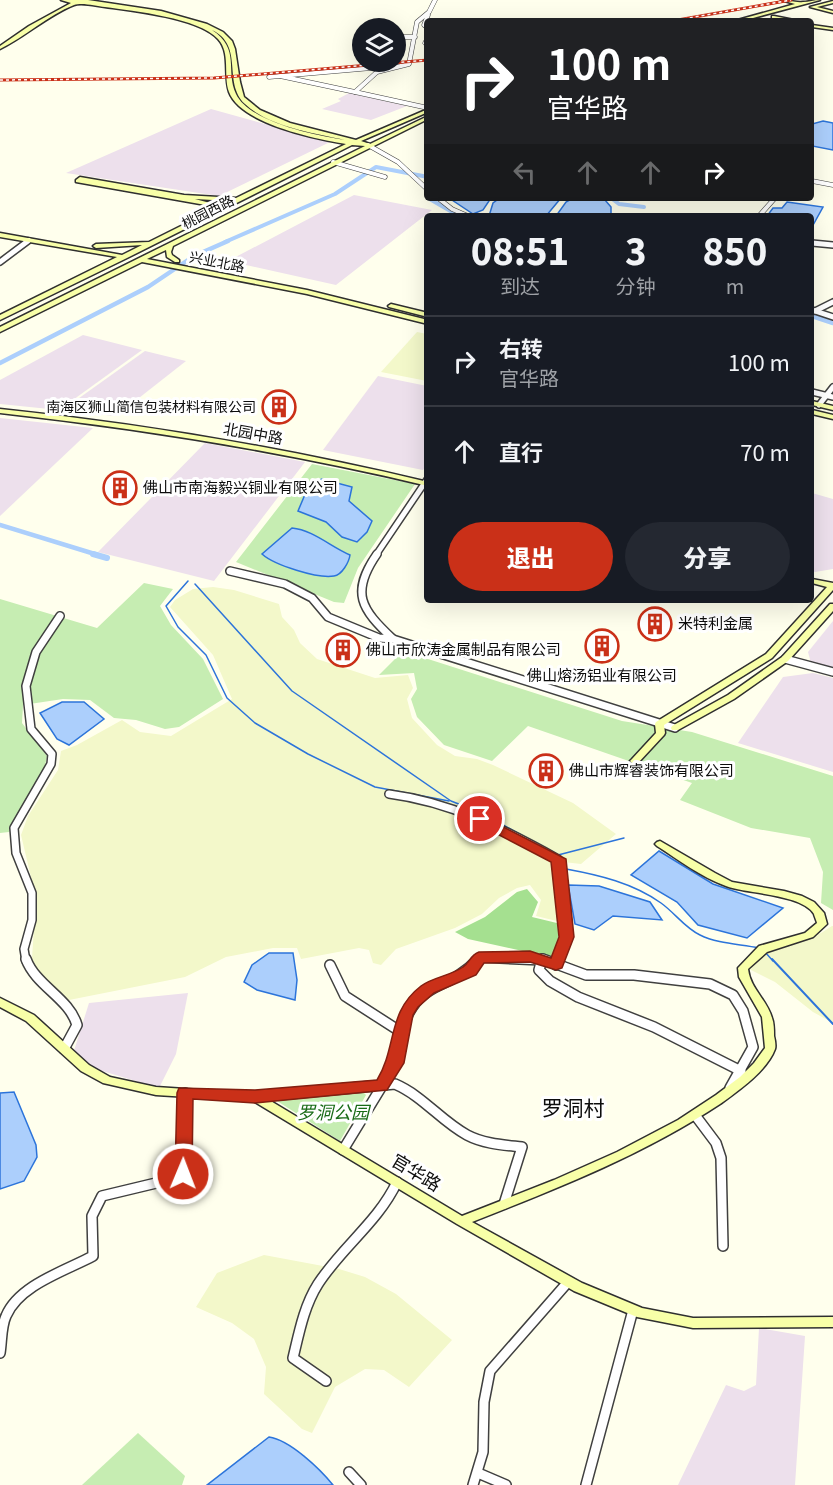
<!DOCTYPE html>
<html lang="zh">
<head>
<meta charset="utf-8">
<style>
  body { margin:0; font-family:Georgia,"Noto Sans SC",serif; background:#242831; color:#f1f3f6; height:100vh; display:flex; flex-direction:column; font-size:22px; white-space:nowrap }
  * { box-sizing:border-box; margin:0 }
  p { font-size:20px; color:#9ea1a6 }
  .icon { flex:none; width:33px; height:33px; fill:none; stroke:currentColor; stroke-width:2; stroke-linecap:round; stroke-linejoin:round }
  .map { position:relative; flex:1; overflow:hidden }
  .drawer { position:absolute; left:424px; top:213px; width:390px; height:390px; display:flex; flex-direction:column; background:#171b24; border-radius:6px; box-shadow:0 6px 24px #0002 }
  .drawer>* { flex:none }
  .guide { position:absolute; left:424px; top:18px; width:390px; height:183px; border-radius:6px; box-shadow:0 6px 24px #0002; background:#202124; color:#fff; overflow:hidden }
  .buttons { position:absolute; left:352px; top:18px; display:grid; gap:12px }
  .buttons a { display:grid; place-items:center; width:54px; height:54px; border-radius:50%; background:#171b24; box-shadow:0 6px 24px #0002; font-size:30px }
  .pin { position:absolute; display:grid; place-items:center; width:51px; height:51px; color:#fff; margin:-26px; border:3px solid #fff; border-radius:50%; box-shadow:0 2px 6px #0007 }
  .me { position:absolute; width:66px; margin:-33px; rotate:1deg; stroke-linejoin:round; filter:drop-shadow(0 0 4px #0008) }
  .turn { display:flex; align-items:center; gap:21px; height:126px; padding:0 24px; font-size:27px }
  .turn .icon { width:78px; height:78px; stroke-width:2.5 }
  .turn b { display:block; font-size:42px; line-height:51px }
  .lanes { display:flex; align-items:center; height:57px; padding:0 24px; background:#0003; justify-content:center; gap:30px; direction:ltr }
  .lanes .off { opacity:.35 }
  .eta { display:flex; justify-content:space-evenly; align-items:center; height:102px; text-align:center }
  .eta b { font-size:36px; font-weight:800; line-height:42px }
  .button { display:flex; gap:12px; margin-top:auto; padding:12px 24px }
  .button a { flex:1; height:69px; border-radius:36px; background:#ca3018; color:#fff; font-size:24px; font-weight:800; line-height:69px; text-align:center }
  .button a+a { background:#242831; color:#f1f3f6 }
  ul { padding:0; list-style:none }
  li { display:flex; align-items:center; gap:18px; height:90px; padding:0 24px; border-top:2px solid #363941 }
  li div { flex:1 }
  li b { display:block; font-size:22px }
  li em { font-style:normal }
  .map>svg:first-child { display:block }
  .industrial { fill:#ede0ec }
  .farmland { fill:#f3f8ca }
  .green { fill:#c6edb2 }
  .forest { fill:#a5e090 }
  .water { fill:#accffc; stroke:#2c74da; stroke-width:1.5 }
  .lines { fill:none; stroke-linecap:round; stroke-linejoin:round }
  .stream-far1 { stroke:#2c74da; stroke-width:1.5 }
  .stream { stroke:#2c74da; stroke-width:2 }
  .canal-far2 { stroke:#accffc; stroke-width:4 }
  .canal-far1 { stroke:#accffc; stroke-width:4.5 }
  .canal { stroke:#accffc; stroke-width:6 }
  .street-far3-casing { stroke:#404040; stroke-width:5 }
  .street-far2-casing { stroke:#404040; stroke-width:8 }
  .street-far1-casing { stroke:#404040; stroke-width:10 }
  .street-casing { stroke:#404040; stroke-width:12 }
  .secondary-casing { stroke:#2f2f2f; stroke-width:3 }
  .street-far3 { stroke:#fff; stroke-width:4 }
  .street-far2 { stroke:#fff; stroke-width:5 }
  .street-far1 { stroke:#fff; stroke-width:7 }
  .street { stroke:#fff; stroke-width:9 }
  .secondary { fill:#f8ffa8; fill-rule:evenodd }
  .rail-casing { stroke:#ca3018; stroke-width:3 }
  .rail { stroke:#fff; stroke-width:1.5; stroke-dasharray:3; stroke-linecap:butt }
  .route { fill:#ca3018; stroke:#831f10; stroke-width:1.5 }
  .labels { text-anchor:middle; stroke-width:6; stroke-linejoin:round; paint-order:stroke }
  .far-street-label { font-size:14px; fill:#0d0d0d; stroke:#fff }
  .far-poi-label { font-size:14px; fill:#0d0d0d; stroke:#fff; text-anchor:end }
  .street-label { font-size:15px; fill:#0d0d0d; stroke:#fff }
  .poi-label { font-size:15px; fill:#0d0d0d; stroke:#fff; text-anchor:start }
  .near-park-label { font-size:18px; font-style:italic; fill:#196b17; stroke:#fff }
  .near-street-label { font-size:18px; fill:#0d0d0d; stroke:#fff }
  .near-quarter-label { font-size:21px; fill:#0d0d0d; stroke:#fff }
</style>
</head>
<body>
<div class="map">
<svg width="833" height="1485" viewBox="0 0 833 1485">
  <rect width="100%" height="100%" fill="#ffffed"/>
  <!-- industrial -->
  <g class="industrial">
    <polygon points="349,93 407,106 371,120 322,109 341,101 338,99"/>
    <polygon points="211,109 330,142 219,196 66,173"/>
    <polygon points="354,195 432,210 336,285 228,261"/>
    <polygon points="83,335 142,350 59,410 0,404 0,380"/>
    <polygon points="145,351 186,361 116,416 61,411"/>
    <polygon points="378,376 427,386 427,464 423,470 323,450"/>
    <polygon points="0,418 93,428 0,516"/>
    <polygon points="205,443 305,462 214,581 98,552"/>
    <polygon points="812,493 833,499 833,569 815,572 812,571"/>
    <polygon points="833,621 833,669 811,663 808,652"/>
    <polygon points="813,673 833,678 833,772 738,743 783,677"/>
    <polygon points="188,993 176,1054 159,1088 99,1070 73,1054 89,1003"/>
    <polygon points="759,1328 805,1336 795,1485 678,1485 726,1385 744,1391 756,1385"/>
  </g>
  <!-- farmland -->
  <g class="farmland">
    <polygon points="417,332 427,334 427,381 381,372"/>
    <polygon points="213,587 234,590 279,604 282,617 294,630 300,643 317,659 375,678 408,675 413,688 407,699 412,718 437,745 455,756 477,759 493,765 573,803 616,834 581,864 555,861 553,870 561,922 536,916 541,900 530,885 517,888 499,898 482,914 455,928 396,949 381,965 373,963 369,950 359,948 301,959 297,948 273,948 226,957 185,977 69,1000 36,970 32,958 36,898 21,835 28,816 58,770 61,751 77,745 122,720 140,732 171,736 232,699 213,655 170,607 175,600 193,589"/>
    <polygon points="832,926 833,926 833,1023 813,1012 775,982 747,968 762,955 821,933"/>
    <polygon points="264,1255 339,1269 365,1277 396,1294 452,1340 409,1387 384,1370 365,1369 335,1387 312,1433 302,1429 264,1394 266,1367 254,1339 232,1323 196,1307 217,1273"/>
  </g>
  <!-- green -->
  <g class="green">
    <polygon points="312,464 415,484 358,568 344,603 334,602 236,562"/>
    <polygon points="144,583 173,589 160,606 171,625 203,659 223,699 179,727 165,729 136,720 114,718 90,700 63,699 23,705 22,723 47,756 44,771 9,832 0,833 0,599 97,628"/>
    <polygon points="403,651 622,721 692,732 833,776 833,910 821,903 823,872 810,838 751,828 680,800 692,783 528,726 492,761 444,745 417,717 411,699 417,689 414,673 379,675"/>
    <polygon points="361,1090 366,1095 340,1141 277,1101 279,1098"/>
    <polygon points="138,1433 185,1476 182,1485 82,1485"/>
  </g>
  <!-- forest -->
  <polygon class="forest" points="527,889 538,902 532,917 561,924 554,958 468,939 455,932 485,917 517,892"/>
  <!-- water -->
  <g class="water">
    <polygon points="823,121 833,123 833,150 812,146 812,124"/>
    <polygon points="449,198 491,198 483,210 473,214"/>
    <polygon points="500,198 561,198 546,216 489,216 493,203"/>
    <polygon points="573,198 605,200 611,207 611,216 556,216 566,202"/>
    <polygon points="787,202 823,207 812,227 812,216 767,216 773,208 782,208"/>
    <polygon points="322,479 352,487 349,501 372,521 367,532 357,542 342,537 326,522 298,511 309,485"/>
    <path d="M 292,528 C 313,530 331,547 350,555 C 349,562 342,575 334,576 C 318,579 274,565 262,554 Z"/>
    <polygon points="62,702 84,702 104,719 69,745 57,739 40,713"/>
    <polygon points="659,851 713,884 783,908 747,938 698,925 677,902 631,875"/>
    <polygon points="568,885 599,886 650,902 662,920 613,916 594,930 575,924"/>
    <polygon points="269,953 293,953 297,980 295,1000 257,990 244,982 252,965"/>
    <polygon points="14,1092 36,1145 37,1157 24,1181 0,1189 0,1093"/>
    <path d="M 269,1437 C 290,1440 320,1469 333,1485 L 207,1485 Z"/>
  </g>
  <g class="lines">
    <!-- stream-far1 -->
    <g class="stream-far1">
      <polyline points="188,581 166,606 178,627 206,655 227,698 255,723 308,754 375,787 449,801"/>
      <polyline points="195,584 292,691 451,801 484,814 528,839"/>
      <polyline points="551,851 558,855 624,838"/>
      <path d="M 563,865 L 566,869 C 599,875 633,883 661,903 C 675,913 685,928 700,935 C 718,944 740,944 759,948"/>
      <polyline points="765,952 773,961"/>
    </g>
    <!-- stream -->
    <polyline class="stream" points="772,959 833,1024"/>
    <!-- canal-far2 -->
    <g class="canal-far2">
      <polyline points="428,198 459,216"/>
      <polyline points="611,198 619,204 644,207"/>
      <polyline points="225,242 335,194 376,167 428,177"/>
    </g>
    <!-- canal-far1 -->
    <g class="canal-far1">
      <polyline points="812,316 833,323"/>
      <polyline points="0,363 148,287 194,256 228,241"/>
      <polyline points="0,525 98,555"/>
    </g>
    <!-- canal -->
    <polyline class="canal" points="93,554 107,558"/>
    <defs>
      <g id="street-far3">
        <polyline points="428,15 424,25 428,28"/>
        <polyline points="396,37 415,37"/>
        <polyline points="428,38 425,43 428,45"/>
        <polyline points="355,45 363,45"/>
        <polyline points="280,76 383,67"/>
        <polyline points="269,77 280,76 355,92"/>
        <polyline points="428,108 355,92 377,72 409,64 417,22 429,12 435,0"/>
        <polyline points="368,145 398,162 428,190"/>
        <polyline points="333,162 385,177"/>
        <polyline points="812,181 833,185"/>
        <polyline points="438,198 452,209 468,216"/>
        <polyline points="759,216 775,198"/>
        <polyline points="26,242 29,240"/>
      </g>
      <g id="street-far2">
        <polyline points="812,243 833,245"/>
        <polyline points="0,262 28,241"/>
        <polyline points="812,310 833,317"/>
        <polyline points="815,311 833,302"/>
        <polyline points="812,392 833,397"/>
        <polyline points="819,405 833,387"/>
        <polyline points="376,555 428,478"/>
      </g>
      <g id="street-far1">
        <path d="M 377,554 C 350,593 361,609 393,639 L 675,728"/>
        <polyline points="230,571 285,584 312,598 328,617 379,638 393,639"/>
        <polyline points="785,659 833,672"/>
        <path d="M 389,794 C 451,802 504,829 558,859 L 567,937 L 558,961"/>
        <polyline points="542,959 547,961"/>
        <polyline points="26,961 24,949 32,920 32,893 16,853 14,828 51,764 52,754 31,729 26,686 36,652 60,616"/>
        <polyline points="477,961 479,958 542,961"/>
      </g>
      <g id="street">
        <path d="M 26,959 C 36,986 69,998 77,1025 L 64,1049"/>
        <polyline points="542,959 539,970 550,981 578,997 654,1027 741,1071"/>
        <polyline points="543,959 586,975 634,975 710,984 733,995 743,1011 753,1047 730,1088"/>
        <path d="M 330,965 L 345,996 L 401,1032 C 418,977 446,994 478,959"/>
        <polyline points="556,965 558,959"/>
        <path d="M 255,1097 L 395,1084 C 423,1096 441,1121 467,1135 C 484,1144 504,1145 522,1147 L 504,1204"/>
        <polyline points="695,1115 716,1143 721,1158 723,1246"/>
        <polyline points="343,1150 396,1063 401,1032"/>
        <path d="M 0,1353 C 2,1341 1,1327 6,1316 C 19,1285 65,1271 93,1256 L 92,1216 L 102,1196 L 177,1178 L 183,1174 L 185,1093"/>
        <path d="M 326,1381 L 293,1358 C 299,1333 304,1306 318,1284 C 342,1247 378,1222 397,1182"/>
        <polyline points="349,1472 361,1485"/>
        <polyline points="478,1473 506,1485"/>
        <polyline points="473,1485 483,1452 484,1402 490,1371 568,1282"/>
        <polyline points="586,1485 633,1310"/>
      </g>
      <g id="secondary">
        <path d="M 61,0 L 88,0 L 161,11 L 207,24 L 223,32 L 232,41 L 235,49 L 240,82 L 244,97 L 260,110 L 290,123 L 356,140 L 428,109 L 428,112 L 361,141 L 370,144 L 428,116 L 428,119 L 173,246 L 171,252 L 172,255 L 179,260 L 179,262 L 175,262 L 167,257 L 166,250 L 147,259 L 307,290 L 428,320 L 428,324 L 307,294 L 142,262 L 0,332 L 0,327 L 365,146 L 352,145 L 127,258 L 0,320 L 0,315 L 117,257 L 0,237 L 0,233 L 122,255 L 142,245 L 96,248 L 93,246 L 96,244 L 149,242 L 209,212 L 206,205 L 200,204 L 76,182 L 76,180 L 80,177 L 184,195 L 236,198 L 346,144 C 316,139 241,124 229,92 C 223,75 231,53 218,39 C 199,18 134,11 105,7 C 96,6 82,2 74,5 C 48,15 25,37 0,49 L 0,46 L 29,26 L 71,3 ZM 212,30 C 245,46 222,82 245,104 C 269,127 314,133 345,140 C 317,136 249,122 236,94 C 225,70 241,49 212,30 ZM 195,199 L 230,201 L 214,209 L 210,203 Z"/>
        <path d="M 781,0 C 788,0 796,3 803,2 C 809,2 814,0 820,0 L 742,21 L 734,21 L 795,4 Z"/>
        <polygon points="833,1 833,3 817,7 833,11 833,13 810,7"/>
        <polygon points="774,16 794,20 794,21 785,21 772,18 772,16"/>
        <polygon points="812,25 833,28 833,30 812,27"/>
        <polygon points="391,304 428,313 428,317 389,307 388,306"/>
        <polygon points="812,401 833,406 833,410 812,405"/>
        <path d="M 0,409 C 144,424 286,448 428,482 L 428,486 C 286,452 144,429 0,413 Z"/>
        <polygon points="812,410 833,415 833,419 812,414"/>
        <polygon points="812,579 833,583 833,590 772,658 664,725 665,733 664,735 638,763 632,763 630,761 632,759 656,733 655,724 656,722 766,654 827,587 812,583"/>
        <polygon points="830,604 833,604 833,611 788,661 734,699 678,730 672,730 671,728 672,726 728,695 782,657"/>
        <path d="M 660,841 L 715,873 L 732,882 L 784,891 L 802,896 L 814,902 L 824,913 L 827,924 L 813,937 L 767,952 L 748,969 C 750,988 767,1000 772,1018 C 774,1023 774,1030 774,1036 C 775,1040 776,1046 775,1049 C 767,1071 738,1091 720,1104 C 643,1155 558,1188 472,1222 L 582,1283 L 642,1308 L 693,1318 L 833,1317 L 833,1327 L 693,1328 L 637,1317 L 574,1291 L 457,1224 L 253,1101 L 156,1095 L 103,1083 L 81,1071 L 26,1021 L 0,1007 L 0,998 L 34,1015 L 89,1065 L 110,1077 L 156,1087 L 259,1094 L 462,1216 L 554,1180 L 617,1152 L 678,1120 L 716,1095 L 740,1077 L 754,1063 L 765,1048 L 762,1017 L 739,977 L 738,968 L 759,946 L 805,933 L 817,923 C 817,922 814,915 814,914 C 802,894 747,894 726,886 C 701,877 679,860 657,846 L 655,844 L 657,842 Z"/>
      </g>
    </defs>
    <!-- street-far3 casing -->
    <use href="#street-far3" class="street-far3-casing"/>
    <!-- street-far2 casing -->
    <use href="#street-far2" class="street-far2-casing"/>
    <!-- street-far1 casing -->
    <use href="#street-far1" class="street-far1-casing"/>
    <!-- street casing -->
    <use href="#street" class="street-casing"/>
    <!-- secondary casing -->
    <use href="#secondary" class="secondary-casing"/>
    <!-- street-far3 -->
    <use href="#street-far3" class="street-far3"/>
    <!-- street-far2 -->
    <use href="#street-far2" class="street-far2"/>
    <!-- street-far1 -->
    <use href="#street-far1" class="street-far1"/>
    <!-- street -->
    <use href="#street" class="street"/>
    <!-- secondary -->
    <use href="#secondary" class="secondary"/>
    <defs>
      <g id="rail">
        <polyline points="672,21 791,0"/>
        <polyline points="0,80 214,78 428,60"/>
      </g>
    </defs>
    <!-- rail casing -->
    <use href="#rail" class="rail-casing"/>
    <!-- rail -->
    <use href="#rail" class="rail"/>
  </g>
  <!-- route -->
  <path class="route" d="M 480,815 L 566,859 L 574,937 L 562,968 L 556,970 L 530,962 L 484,963 L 476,975 L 434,993 L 418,1007 L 413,1015 L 404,1063 L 387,1090 L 255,1103 L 193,1099 L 192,1174 L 189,1179 L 177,1179 L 175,1174 L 177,1093 L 179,1088 L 255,1090 L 377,1080 C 397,1047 387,1012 421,986 C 433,977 450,976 463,967 C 470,963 470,955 479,952 L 530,951 L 551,958 L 559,937 L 551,862 L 474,822 L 472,819 Z"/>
  <!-- icons -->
  <defs>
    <symbol id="building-ring" viewBox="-11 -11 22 22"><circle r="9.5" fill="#fff" stroke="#ca3018" stroke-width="1.5"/><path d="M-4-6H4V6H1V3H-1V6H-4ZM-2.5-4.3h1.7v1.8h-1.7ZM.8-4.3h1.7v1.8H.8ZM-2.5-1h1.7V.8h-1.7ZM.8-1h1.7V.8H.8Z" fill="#ca3018"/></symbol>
  </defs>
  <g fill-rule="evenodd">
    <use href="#building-ring" x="260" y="388" width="38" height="38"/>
    <use href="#building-ring" x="101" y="469" width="38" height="38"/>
    <use href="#building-ring" x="636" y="605" width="38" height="38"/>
    <use href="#building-ring" x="583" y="627" width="38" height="38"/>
    <use href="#building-ring" x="324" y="631" width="38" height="38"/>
    <use href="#building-ring" x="527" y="752" width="38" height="38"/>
  </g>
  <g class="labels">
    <!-- far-street labels -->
    <g class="far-street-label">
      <text transform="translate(208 212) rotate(-27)" y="5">桃园西路</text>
      <text transform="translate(217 262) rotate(11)" y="5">兴业北路</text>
    </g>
    <!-- far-poi labels -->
    <g class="far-poi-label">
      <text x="256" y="412">南海区狮山简信包装材料有限公司</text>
    </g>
    <!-- street labels -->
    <g class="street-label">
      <text transform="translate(253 434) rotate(10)" y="5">北园中路</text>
    </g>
    <!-- poi labels -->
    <g class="poi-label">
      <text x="143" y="493">佛山市南海毅兴铜业有限公司</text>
      <text x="678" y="629">米特利金属</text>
      <text x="366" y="655">佛山市欣涛金属制品有限公司</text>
      <text x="602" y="681" text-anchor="middle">佛山熔汤铝业有限公司</text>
      <text x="569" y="776">佛山市辉睿装饰有限公司</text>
    </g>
    <!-- near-park labels -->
    <g class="near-park-label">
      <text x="333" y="1119">罗洞公园</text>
    </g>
    <!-- near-street labels -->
    <g class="near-street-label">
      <text transform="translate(416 1173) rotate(31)" y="6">官华路</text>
    </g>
    <!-- near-quarter labels -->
    <g class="near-quarter-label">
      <text x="573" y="1116">罗洞村</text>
    </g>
  </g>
</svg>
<div class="buttons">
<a><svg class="icon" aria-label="layers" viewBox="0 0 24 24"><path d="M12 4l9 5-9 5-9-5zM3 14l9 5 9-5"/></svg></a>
</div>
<div class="pin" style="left:480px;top:819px;background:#d93025"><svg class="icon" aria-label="arrive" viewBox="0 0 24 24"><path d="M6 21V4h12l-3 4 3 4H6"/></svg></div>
<svg class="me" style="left:183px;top:1174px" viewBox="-20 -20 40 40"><circle r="17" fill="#ca3018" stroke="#fff" stroke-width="3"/><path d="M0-11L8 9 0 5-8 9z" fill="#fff"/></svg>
<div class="guide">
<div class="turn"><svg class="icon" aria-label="right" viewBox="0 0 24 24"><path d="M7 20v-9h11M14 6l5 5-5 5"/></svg><div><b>100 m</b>官华路</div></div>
<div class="lanes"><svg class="icon off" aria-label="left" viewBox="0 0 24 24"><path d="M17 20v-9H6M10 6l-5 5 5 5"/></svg><svg class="icon off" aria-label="ahead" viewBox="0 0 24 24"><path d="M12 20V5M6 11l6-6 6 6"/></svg><svg class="icon off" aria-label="ahead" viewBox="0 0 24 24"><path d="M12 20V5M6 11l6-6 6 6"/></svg><svg class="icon" aria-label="right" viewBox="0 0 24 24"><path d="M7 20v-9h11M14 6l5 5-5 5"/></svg></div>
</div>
<section class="drawer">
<div class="eta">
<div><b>08:51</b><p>到达</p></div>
<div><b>3</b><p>分钟</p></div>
<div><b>850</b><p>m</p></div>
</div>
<ul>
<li><svg class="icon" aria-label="right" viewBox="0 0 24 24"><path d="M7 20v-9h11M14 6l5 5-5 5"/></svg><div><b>右转</b><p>官华路</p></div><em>100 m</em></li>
<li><svg class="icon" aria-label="ahead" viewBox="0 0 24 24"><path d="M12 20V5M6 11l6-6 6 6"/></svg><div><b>直行</b></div><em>70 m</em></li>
</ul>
<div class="button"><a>退出</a><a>分享</a></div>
</section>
</div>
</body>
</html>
